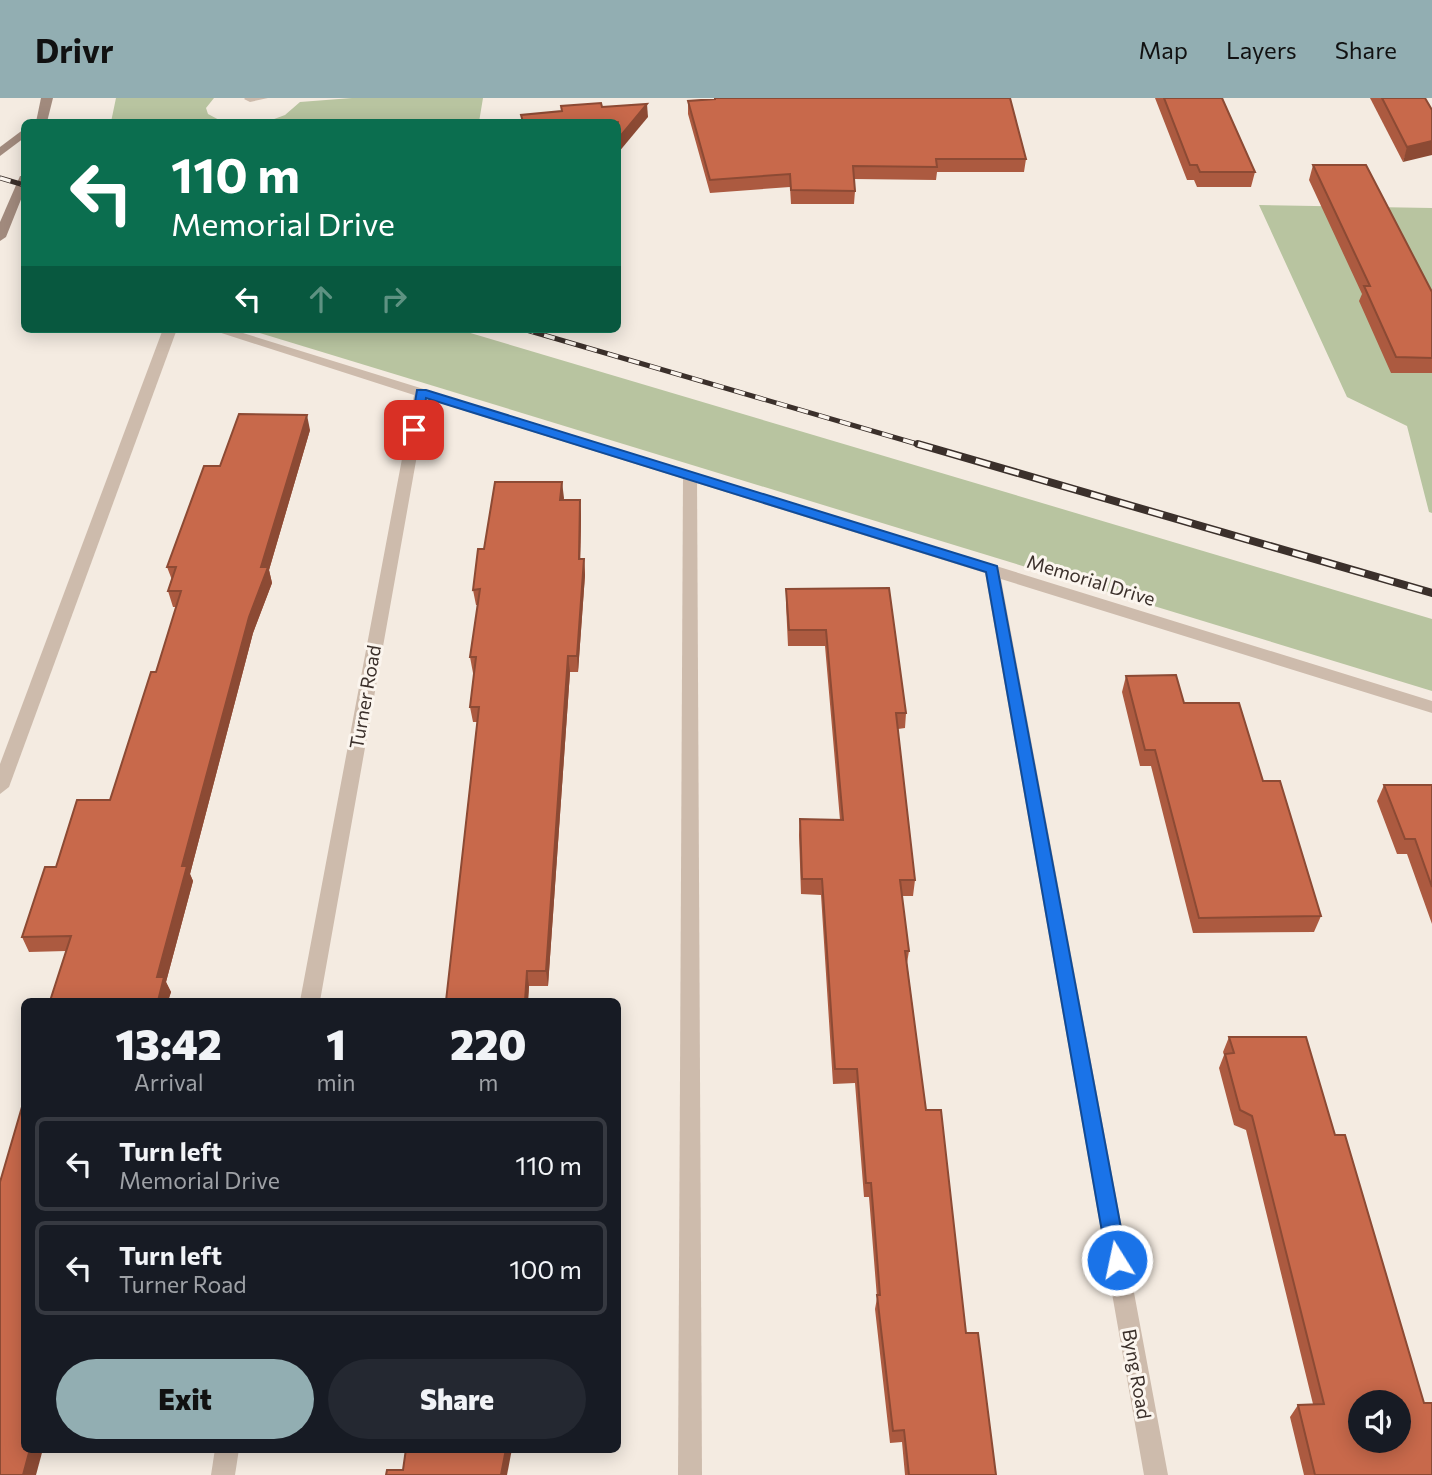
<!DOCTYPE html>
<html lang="en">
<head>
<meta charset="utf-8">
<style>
  body { margin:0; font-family:Commissioner,sans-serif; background:#242831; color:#f1f3f6; height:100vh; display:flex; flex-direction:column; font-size:26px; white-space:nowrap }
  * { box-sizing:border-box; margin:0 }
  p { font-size:23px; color:#9ea1a6 }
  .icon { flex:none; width:38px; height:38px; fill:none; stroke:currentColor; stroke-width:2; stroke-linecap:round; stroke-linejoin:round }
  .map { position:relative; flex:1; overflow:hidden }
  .panel { position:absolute; left:21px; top:900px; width:600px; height:455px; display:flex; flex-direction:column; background:#171b24; border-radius:10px; box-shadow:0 4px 18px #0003 }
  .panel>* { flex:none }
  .hud { position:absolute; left:21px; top:21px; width:600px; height:214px; border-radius:10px; box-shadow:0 4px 18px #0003; background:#0b6e4f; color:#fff; overflow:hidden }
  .controls { position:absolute; left:1348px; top:1292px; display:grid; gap:14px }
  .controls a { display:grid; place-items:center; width:63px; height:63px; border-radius:50%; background:#171b24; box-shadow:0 4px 18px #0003; font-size:35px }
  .pin { position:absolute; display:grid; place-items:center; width:60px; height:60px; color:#fff; margin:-30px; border-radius:14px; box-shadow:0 4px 10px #0006 }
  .me { position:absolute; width:77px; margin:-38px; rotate:350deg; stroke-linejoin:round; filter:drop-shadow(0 0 5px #0008) }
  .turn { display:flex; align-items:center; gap:24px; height:147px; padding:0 35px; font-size:32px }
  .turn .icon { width:91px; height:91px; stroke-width:2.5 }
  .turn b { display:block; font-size:49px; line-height:60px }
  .lanes { display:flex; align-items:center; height:66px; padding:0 35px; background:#0003; justify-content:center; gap:35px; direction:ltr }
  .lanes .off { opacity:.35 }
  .eta { display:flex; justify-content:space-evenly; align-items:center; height:119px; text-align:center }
  .eta b { font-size:42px; font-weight:800; line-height:49px }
  .primary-button { display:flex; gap:14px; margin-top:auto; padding:14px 35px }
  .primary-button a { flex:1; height:80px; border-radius:42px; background:#92aeb2; color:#111; font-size:28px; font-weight:800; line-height:80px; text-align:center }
  .primary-button a+a { background:#242831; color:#f1f3f6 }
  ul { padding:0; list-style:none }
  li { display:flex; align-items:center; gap:21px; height:94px; margin:0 14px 10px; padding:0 21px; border:4px solid #363941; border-radius:10px }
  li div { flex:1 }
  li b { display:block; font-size:26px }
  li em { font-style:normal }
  header { display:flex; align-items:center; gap:42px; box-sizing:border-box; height:98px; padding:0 35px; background:#92aeb2; color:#111 }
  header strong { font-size:33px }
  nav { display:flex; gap:38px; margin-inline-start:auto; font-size:24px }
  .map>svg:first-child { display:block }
  .green { fill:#b8c4a0 }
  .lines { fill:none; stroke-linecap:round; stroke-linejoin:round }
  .service { fill:#cdbbac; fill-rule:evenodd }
  .minor { fill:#cdbbac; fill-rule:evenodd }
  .secondary { fill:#a18a7d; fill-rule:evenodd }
  .rail-far1-casing { stroke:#3b302b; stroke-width:5 }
  .rail-casing { stroke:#3b302b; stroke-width:8 }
  .rail-far1 { stroke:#fbf5ee; stroke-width:3.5; stroke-dasharray:11; stroke-linecap:butt }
  .rail { stroke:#fbf5ee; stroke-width:5; stroke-dasharray:15; stroke-linecap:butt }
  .wall { fill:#ac5a40 }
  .shaded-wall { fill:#8c4a34 }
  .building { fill:#c8694b; stroke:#8c4a34; stroke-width:2; fill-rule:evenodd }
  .route { fill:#1a73e8; stroke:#114b97; stroke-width:2 }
  .labels { text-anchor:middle; stroke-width:6; stroke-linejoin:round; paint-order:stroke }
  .street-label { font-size:19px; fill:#3b302b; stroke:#fbf5ee }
</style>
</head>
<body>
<header>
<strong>Drivr</strong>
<nav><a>Map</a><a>Layers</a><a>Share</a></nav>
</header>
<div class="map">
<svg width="1432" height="1377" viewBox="0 0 1432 1377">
  <rect width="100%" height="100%" fill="#f4ebe1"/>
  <!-- green -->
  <g class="green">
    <polygon points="116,0 214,0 206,10 208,16 223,24 111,24"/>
    <polygon points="352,0 483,0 479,24 266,24 285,17 300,4"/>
    <polygon points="1259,107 1432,110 1432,218 1391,275 1432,275 1432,415 1429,414 1407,328 1347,299"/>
    <polygon points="247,231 457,231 1432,521 1432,593"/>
  </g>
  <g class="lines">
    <!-- service -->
    <g class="service">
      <polygon points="163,231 177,231 9,689 0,696 0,666"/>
      <polygon points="690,373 697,378 702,1377 678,1377 683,378"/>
    </g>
    <!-- minor -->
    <g class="minor">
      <polygon points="268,0 250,4 244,1 245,0"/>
      <polygon points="209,231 230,231 1432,603 1432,615 1001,481 1168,1377 1144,1377 985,475 427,301 320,903 300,903 414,297"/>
      <polygon points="215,1351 239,1351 235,1377 211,1377"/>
    </g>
    <!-- secondary -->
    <g class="secondary">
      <polygon points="41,0 53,0 47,24 36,24"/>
      <polygon points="24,31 24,40 0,58 0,49"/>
      <polygon points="20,78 24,78 24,94 6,139 0,143 0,124"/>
    </g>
    <defs>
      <g id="rail-far1">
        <polyline points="0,80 24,87"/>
        <polyline points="523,231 924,348"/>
      </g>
      <polyline id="rail" points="918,346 1432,495"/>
    </defs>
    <!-- rail-far1 casing -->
    <use href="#rail-far1" class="rail-far1-casing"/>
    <!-- rail casing -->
    <use href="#rail" class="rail-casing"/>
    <!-- rail-far1 -->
    <use href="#rail-far1" class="rail-far1"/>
    <!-- rail -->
    <use href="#rail" class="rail"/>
  </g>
  <!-- wall -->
  <g class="wall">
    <polygon points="1155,0 1222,0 1255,74 1251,89 1197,89 1194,82 1187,82"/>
    <polygon points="1370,0 1425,0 1403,64"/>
    <polygon points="688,3 1026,61 1024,74 937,74 936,82 854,81 855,93 854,106 791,106 790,89 710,95 688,16"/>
    <polygon points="1313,67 1432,194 1432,275 1391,275 1359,203 1362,196 1309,82"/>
    <polygon points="310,332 269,472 272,485 253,535 190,776 193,783 166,884 171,894 168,903 50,903 66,853 29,854 22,839 56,769 110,702 156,574 176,509 173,509 168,493 172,482 167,469 220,368"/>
    <polygon points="563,402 580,402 581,418 580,461 584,461 585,477 578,574 570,574 548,888 529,888 528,903 446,903 477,624 473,624 470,609 474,575 473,575 470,559 478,507 476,507 473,492 484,451"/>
    <polygon points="786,491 906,615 905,630 898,631 915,782 913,798 901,798 909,853 907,865 926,1012 966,1235 996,1377 905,1377 902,1344 890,1345 875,1211 877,1200 869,1099 864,1099 855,985 833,986 821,797 801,796 799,737 800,721 840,722 825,548 788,548 786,506"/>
    <polygon points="1126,578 1184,605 1263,683 1321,818 1314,834 1193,835 1151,668 1140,668 1122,594"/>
    <polygon points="1384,687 1432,687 1432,826 1407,756 1397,756 1377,703"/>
    <polygon points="1229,939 1432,1377 1304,1377 1290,1319 1298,1307 1313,1306 1246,1032 1234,1027 1219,970 1224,957 1223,954"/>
  </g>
  <!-- shaded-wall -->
  <g class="shaded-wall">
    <polygon points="647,6 648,19 618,55 618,41"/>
    <polygon points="1432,43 1432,57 1403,64 1407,49"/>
    <polygon points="307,317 310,332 269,472 272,485 253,535 190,776 193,783 166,884 171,894 168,903 158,903 157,879 182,768 261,469"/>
    <polygon points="562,384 564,400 562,418 560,402"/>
    <polygon points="580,402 581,418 580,477 579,461"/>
    <polygon points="584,461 585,477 578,574 577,558"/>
    <polygon points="568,558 570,574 548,888 546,873"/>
    <polygon points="527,873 529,888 528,903 525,903"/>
    <polygon points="30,1351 43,1351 36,1377 23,1377"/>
    <polygon points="506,1351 512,1351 507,1377 501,1377"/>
  </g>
  <!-- building -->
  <g class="building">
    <polygon points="715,0 1010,0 1026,61 936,61 937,69 853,68 855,93 791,92 790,76 710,82 688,3 715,1"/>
    <polygon points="1164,0 1222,0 1255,74 1200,74 1197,67 1190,67"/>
    <polygon points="1382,0 1425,0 1432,12 1432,43 1407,49"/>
    <polygon points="601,5 602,9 647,6 618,41 618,24 523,24 521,17 562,13 561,8"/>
    <polygon points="1313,67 1366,67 1432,194 1432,260 1396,259 1364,188 1370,188"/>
    <polygon points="239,316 307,317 261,469 268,469 249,519 182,768 187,768 157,879 164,879 158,903 50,903 71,838 22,839 45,769 56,769 77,702 110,702 151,574 156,574 181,493 168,493 176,469 167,469 204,368 220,368"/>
    <polygon points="495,384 562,384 560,402 580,402 579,461 584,461 577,558 568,558 546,873 527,873 525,903 446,903 479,609 470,609 476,559 470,559 480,491 473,492 478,451 484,451"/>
    <polygon points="889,490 906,615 896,615 915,782 900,782 909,853 905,853 926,1012 941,1012 966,1235 978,1235 996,1377 909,1377 904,1332 893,1333 877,1197 880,1197 871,1085 866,1085 857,971 835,971 822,781 802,781 800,721 843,722 826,532 789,532 786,491"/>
    <polygon points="1176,577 1184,605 1239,605 1263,683 1280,683 1321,818 1199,820 1155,652 1145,652 1126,578"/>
    <polygon points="1384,687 1432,687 1432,789 1415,741 1405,741"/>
    <path d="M 1229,939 L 1306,939 L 1335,1037 L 1345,1037 L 1424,1305 L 1432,1305 L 1432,1377 L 1315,1377 L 1298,1307 L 1324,1306 L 1252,1018 L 1240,1012 L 1225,956 L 1234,955 ZM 1360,1304 L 1398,1304 L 1398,1342 L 1360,1342 Z"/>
    <polygon points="24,1002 24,1351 30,1351 23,1377 0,1377 0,1084"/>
    <polygon points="406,1351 506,1351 501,1377 386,1377 387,1372 403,1372"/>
  </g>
  <!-- route -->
  <polygon class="route" points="417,292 426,292 997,468 1127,1162 1124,1169 1117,1172 1110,1169 1107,1162 986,474 426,300 421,332 410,335"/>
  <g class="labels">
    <!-- street labels -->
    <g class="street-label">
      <text transform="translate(1091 482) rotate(17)" y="7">Memorial Drive</text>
      <text transform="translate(365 599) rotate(-80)" y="7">Turner Road</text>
      <text transform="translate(1137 1276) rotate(80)" y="7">Byng Road</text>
    </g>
  </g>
</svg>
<div class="controls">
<a><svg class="icon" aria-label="sound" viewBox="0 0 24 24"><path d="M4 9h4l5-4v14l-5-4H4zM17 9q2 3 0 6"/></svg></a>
</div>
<div class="pin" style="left:414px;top:332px;background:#d93025"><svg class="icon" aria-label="arrive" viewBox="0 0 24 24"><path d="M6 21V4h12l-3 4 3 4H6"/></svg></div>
<svg class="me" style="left:1117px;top:1162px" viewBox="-20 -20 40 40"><circle r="17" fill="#1a73e8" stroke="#fff" stroke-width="3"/><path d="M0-11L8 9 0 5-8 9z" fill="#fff"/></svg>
<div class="hud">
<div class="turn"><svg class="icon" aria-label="left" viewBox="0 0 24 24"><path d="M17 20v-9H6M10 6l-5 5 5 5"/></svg><div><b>110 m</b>Memorial Drive</div></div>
<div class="lanes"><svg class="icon" aria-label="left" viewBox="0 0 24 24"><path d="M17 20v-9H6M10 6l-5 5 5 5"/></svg><svg class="icon off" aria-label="ahead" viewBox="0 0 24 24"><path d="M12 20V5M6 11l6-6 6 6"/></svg><svg class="icon off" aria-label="right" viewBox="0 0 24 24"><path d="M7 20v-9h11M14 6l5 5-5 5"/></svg></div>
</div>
<section class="panel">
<div class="eta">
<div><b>13:42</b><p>Arrival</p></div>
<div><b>1</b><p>min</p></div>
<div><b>220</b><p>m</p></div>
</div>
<ul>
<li><svg class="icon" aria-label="left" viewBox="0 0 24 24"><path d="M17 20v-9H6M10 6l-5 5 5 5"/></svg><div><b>Turn left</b><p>Memorial Drive</p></div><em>110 m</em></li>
<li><svg class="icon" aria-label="left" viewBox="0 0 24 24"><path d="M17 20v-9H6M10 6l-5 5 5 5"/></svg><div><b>Turn left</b><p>Turner Road</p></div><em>100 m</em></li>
</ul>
<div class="primary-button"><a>Exit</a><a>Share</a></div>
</section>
</div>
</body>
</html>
